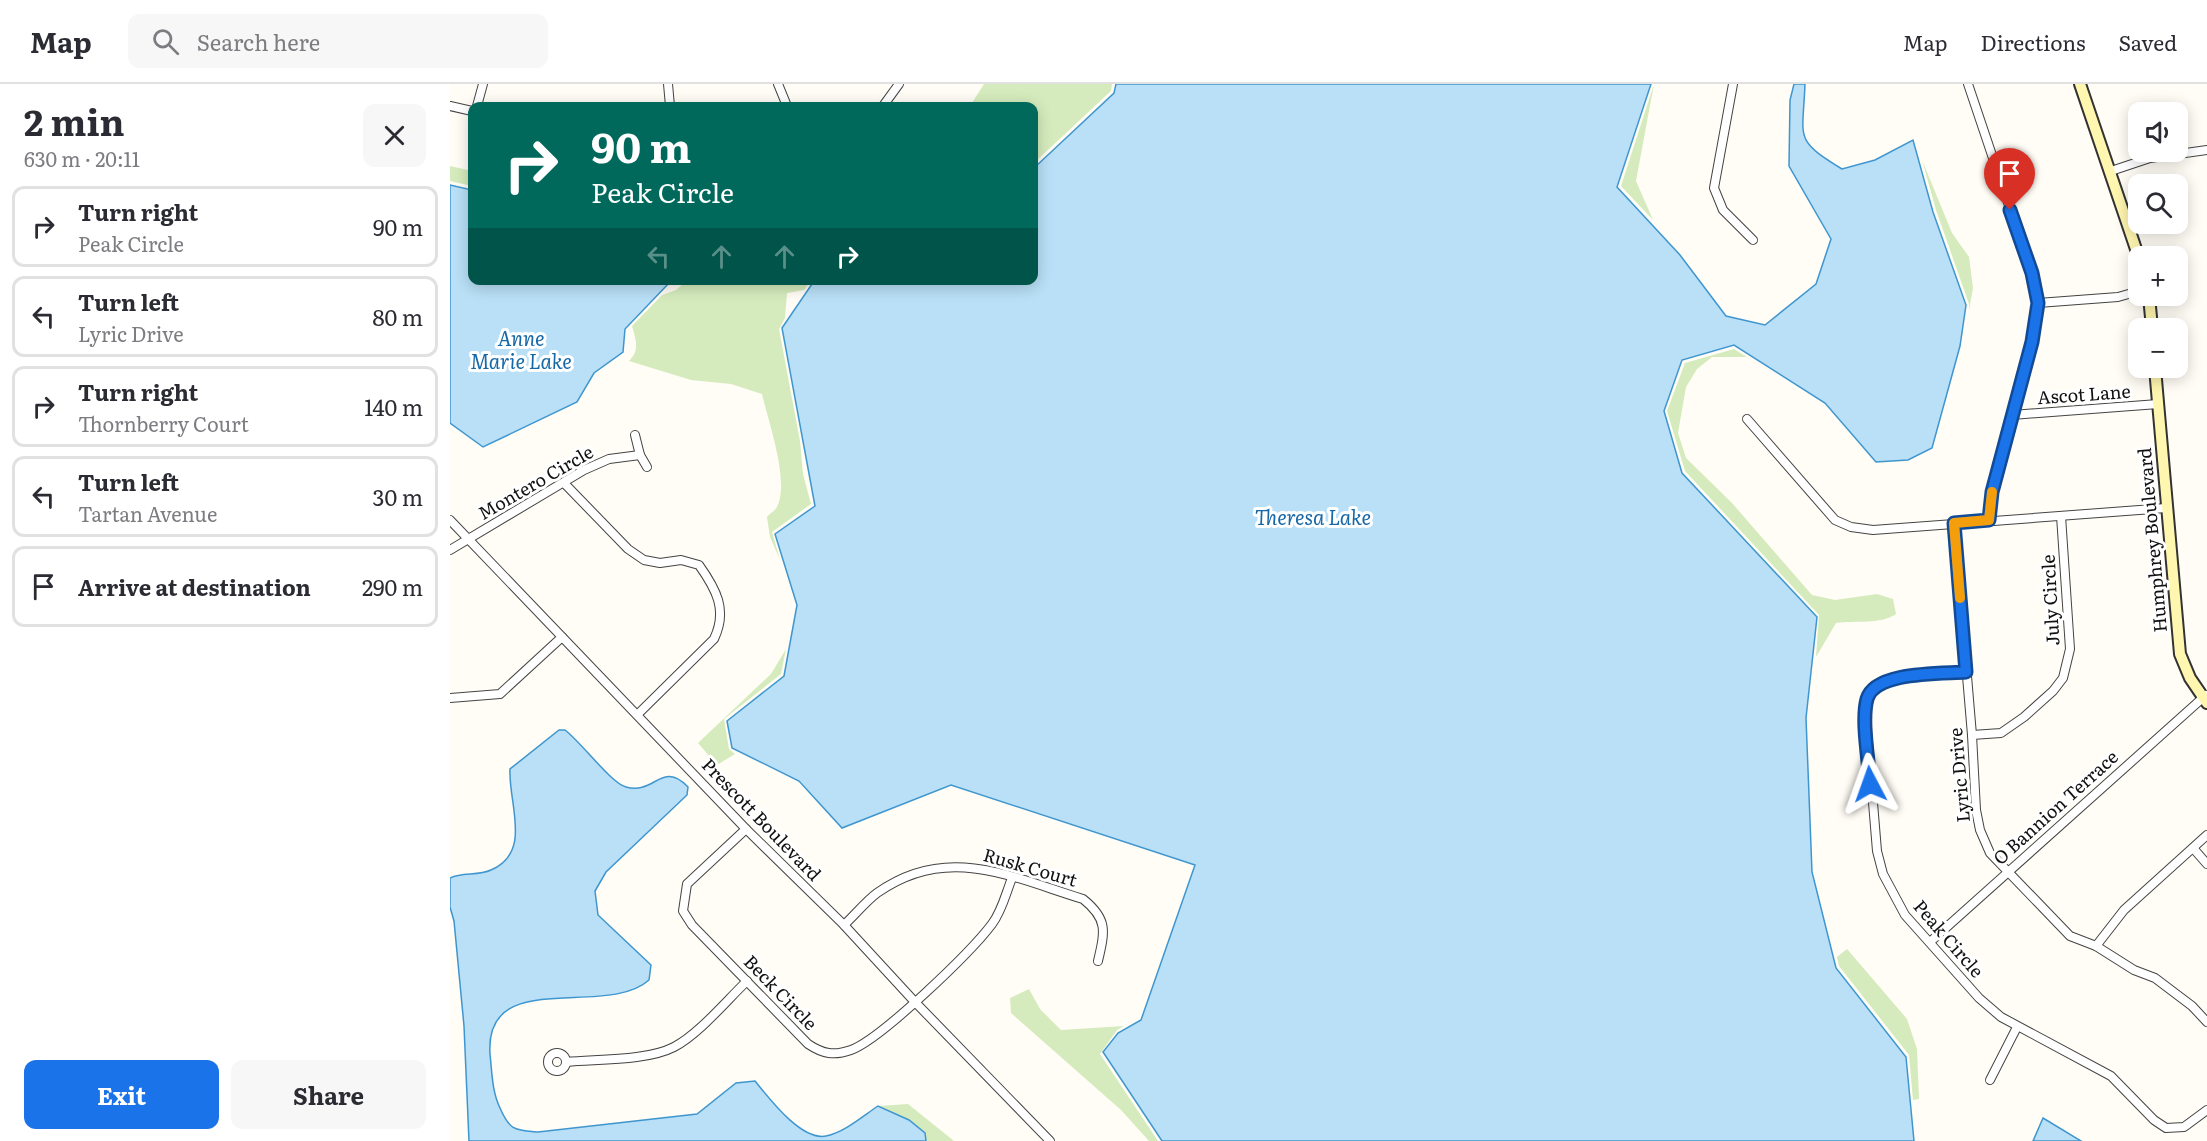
<!DOCTYPE html>
<html lang="en">
<head>
<meta charset="utf-8">
<style>
  body { margin:0; font-family:Literata,serif; background:#f7f7f7; color:#2b2b33; height:100vh; display:flex; flex-direction:column; font-size:22px; white-space:nowrap }
  * { box-sizing:border-box; margin:0 }
  p { font-size:20px; color:#7c7c81 }
  .icon { flex:none; width:33px; height:33px; fill:none; stroke:currentColor; stroke-width:2; stroke-linecap:round; stroke-linejoin:round }
  .map { position:relative; flex:1; overflow:hidden }
  .drawer { display:flex; flex-direction:column; background:#fff; width:450px }
  .drawer>* { flex:none }
  .banner { position:absolute; left:18px; top:18px; width:570px; height:183px; border-radius:12px; box-shadow:0 3px 15px #0003; background:#00695c; color:#fff; overflow:hidden }
  .tools { position:absolute; left:1678px; top:18px; display:grid; gap:12px }
  .tools a { display:grid; place-items:center; width:60px; height:60px; border-radius:12px; background:#fff; box-shadow:0 3px 15px #0003; font-size:30px }
  .pin { position:absolute; display:grid; place-items:center; width:51px; height:51px; color:#fff; margin:-62px -26px; border-radius:50% 50% 50% 0; rotate:-45deg; box-shadow:0 0 6px #0007 }
  .pin .icon { rotate:45deg }
  .me { position:absolute; width:66px; margin:-33px; rotate:356deg; stroke-linejoin:round; filter:drop-shadow(0 0 4px #0008) }
  .turn { display:flex; align-items:center; gap:21px; height:126px; padding:0 24px; font-size:27px }
  .turn .icon { width:78px; height:78px; stroke-width:2.5 }
  .turn b { display:block; font-size:42px; line-height:51px }
  .lanes { display:flex; align-items:center; height:57px; padding:0 24px; background:#0003; justify-content:center; gap:30px; direction:ltr }
  .lanes .off { opacity:.35 }
  .round { display:grid; place-items:center; flex:none; width:63px; height:63px; border-radius:12px; background:#f7f7f7 }
  .overview { display:flex; align-items:center; justify-content:space-between; height:102px; padding:0 24px }
  h1 { font-size:36px; font-weight:700; line-height:45px }
  .primary-button { display:flex; gap:12px; margin-top:auto; padding:12px 24px }
  .primary-button a { flex:1; height:69px; border-radius:12px; background:#1a73e8; color:#fff; font-size:24px; font-weight:700; line-height:69px; text-align:center }
  .primary-button a+a { background:#f7f7f7; color:#2b2b33 }
  ul { padding:0; list-style:none }
  li { display:flex; align-items:center; gap:18px; height:81px; margin:0 12px 9px; padding:0 12px; border:3px solid #e1e1e2; border-radius:12px }
  li div { flex:1 }
  li b { display:block; font-size:22px }
  li em { font-style:normal }
  header { display:flex; align-items:center; gap:36px; box-sizing:border-box; height:84px; padding:0 30px; background:#fff; border-bottom:2px solid #e1e1e2 }
  header strong { font-size:28px }
  nav { display:flex; gap:33px; margin-inline-start:auto; font-size:21px }
  .search { width:420px; height:54px; background:#f7f7f7; display:flex; align-items:center; gap:15px; box-sizing:border-box; padding:0 21px; border-radius:12px; color:#7c7c81; font-size:22px }
  main { display:flex; flex:1; min-height:0 }
  .map>svg:first-child { display:block }
  .green { fill:#d5ebbd }
  .water { fill:#b9e0f7; stroke:#3f96cf; stroke-width:1.5 }
  .lines { fill:none; stroke-linecap:round; stroke-linejoin:round }
  .street-casing { stroke:#444; stroke-width:10 }
  .secondary-casing { stroke:#333; stroke-width:14 }
  .street { stroke:#fff; stroke-width:8 }
  .secondary { stroke:#fff6b0; stroke-width:10 }
  .route-casing { stroke:#114b97; stroke-width:15 }
  .route { stroke:#1a73e8; stroke-width:10 }
  .slow { stroke:#f59e0b; stroke-width:10 }
  .labels { text-anchor:middle; stroke-width:6; stroke-linejoin:round; paint-order:stroke }
  .street-label { font-size:18px; fill:#111; stroke:#fff }
  .water-label { font-size:20px; font-style:italic; fill:#1768a6; stroke:#fff }
</style>
</head>
<body>
<header>
<strong>Map</strong>
<div class="search"><svg class="icon" aria-label="search" viewBox="0 0 24 24"><circle cx="10" cy="10" r="6"/><path d="M15 15l6 6"/></svg>Search here</div>
<nav><a>Map</a><a>Directions</a><a>Saved</a></nav>
</header>
<main>
<section class="drawer">
<div class="overview"><div><h1>2 min</h1><p>630 m · 20:11</p></div><a class="round"><svg class="icon" aria-label="close" viewBox="0 0 24 24"><path d="M6 6l12 12M18 6L6 18"/></svg></a></div>
<ul>
<li><svg class="icon" aria-label="right" viewBox="0 0 24 24"><path d="M7 20v-9h11M14 6l5 5-5 5"/></svg><div><b>Turn right</b><p>Peak Circle</p></div><em>90 m</em></li>
<li><svg class="icon" aria-label="left" viewBox="0 0 24 24"><path d="M17 20v-9H6M10 6l-5 5 5 5"/></svg><div><b>Turn left</b><p>Lyric Drive</p></div><em>80 m</em></li>
<li><svg class="icon" aria-label="right" viewBox="0 0 24 24"><path d="M7 20v-9h11M14 6l5 5-5 5"/></svg><div><b>Turn right</b><p>Thornberry Court</p></div><em>140 m</em></li>
<li><svg class="icon" aria-label="left" viewBox="0 0 24 24"><path d="M17 20v-9H6M10 6l-5 5 5 5"/></svg><div><b>Turn left</b><p>Tartan Avenue</p></div><em>30 m</em></li>
<li><svg class="icon" aria-label="arrive" viewBox="0 0 24 24"><path d="M6 21V4h12l-3 4 3 4H6"/></svg><div><b>Arrive at destination</b></div><em>290 m</em></li>
</ul>
<div class="primary-button"><a>Exit</a><a>Share</a></div>
</section>
<div class="map">
<svg width="1757" height="1057" viewBox="0 0 1757 1057">
  <rect width="100%" height="100%" fill="#fffdf5"/>
  <!-- green -->
  <g class="green">
    <polygon points="534,0 662,0 661,7 584,79 584,22 520,22"/>
    <polygon points="1204,0 1186,97 1203,136 1171,102"/>
    <polygon points="1472,76 1502,149 1519,173 1523,204 1519,226 1519,220 1486,126"/>
    <polygon points="0,82 22,87 22,102 0,97"/>
    <path d="M 232,197 L 274,197 L 292,201 L 322,197 L 360,197 L 354,206 L 337,209 L 335,234 L 329,245 L 350,357 L 353,390 L 361,420 L 322,448 L 330,476 L 320,453 L 317,433 C 319,430 325,427 327,423 C 340,397 318,337 312,310 L 281,300 L 241,296 L 179,277 C 190,266 186,256 182,242 L 212,211 L 226,206 L 233,200 Z"/>
    <path d="M 1284,265 L 1297,273 L 1262,273 L 1247,285 L 1236,303 L 1228,349 L 1236,374 L 1282,419 L 1362,511 L 1385,516 L 1427,510 L 1443,515 L 1446,530 C 1429,541 1406,536 1386,539 L 1366,573 L 1369,531 L 1235,387 L 1217,327 L 1235,279 Z"/>
    <polygon points="336,565 331,590 274,635 279,665 285,670 267,681 248,659 321,590"/>
    <polygon points="1397,865 1457,935 1467,965 1469,1015 1463,1016 1459,971 1389,882 1387,873"/>
    <polygon points="579,905 590,925 611,946 674,942 667,946 650,970 708,1057 699,1057 671,1026 561,929 560,914"/>
    <polygon points="458,1020 504,1057 476,1057 475,1048 459,1036 428,1022"/>
  </g>
  <!-- water -->
  <g class="water">
    <path d="M 666,0 L 1201,0 L 1167,103 L 1230,171 L 1276,232 L 1315,241 L 1366,200 L 1381,155 L 1339,82 L 1340,16 L 1344,0 L 1355,0 C 1353,55 1343,55 1392,85 L 1425,76 L 1463,56 L 1483,128 L 1516,221 L 1510,262 L 1482,364 L 1458,376 L 1426,378 L 1375,319 L 1284,261 L 1232,276 L 1214,327 L 1232,389 L 1367,533 L 1356,634 L 1362,788 L 1386,884 L 1456,973 L 1464,1057 L 712,1057 L 653,968 L 668,949 L 691,936 L 745,781 L 501,701 L 392,744 L 349,697 L 282,664 L 277,637 L 334,592 L 347,521 L 325,450 L 365,422 L 332,244 L 364,197 L 584,196 L 584,84 L 664,9 Z"/>
    <polygon points="0,101 22,106 22,196 221,197 175,245 173,268 144,289 127,318 33,363 0,339"/>
    <path d="M 109,646 L 115,646 C 131,658 161,699 176,703 C 205,711 212,676 238,703 L 237,711 L 156,788 L 145,807 L 148,831 L 201,881 L 199,896 C 156,935 34,882 40,970 C 42,988 42,1008 50,1024 C 60,1047 65,1046 88,1048 L 247,1030 L 286,999 L 305,997 C 319,1014 351,1057 376,1052 C 395,1048 413,1032 428,1022 L 459,1036 L 475,1049 L 476,1057 L 19,1057 L 14,942 L 4,837 L 0,823 L 0,794 C 12,788 28,792 41,786 C 83,768 58,719 60,685 Z"/>
    <polygon points="1593,1034 1631,1057 1583,1057"/>
  </g>
  <g class="lines">
    <defs>
      <g id="street">
        <polyline points="218,0 220,22"/>
        <polyline points="328,0 337,22"/>
        <polyline points="1283,0 1264,104 1273,126 1303,156"/>
        <polyline points="1518,0 1582,190 1588,219 1582,258 1542,408 1539,436"/>
        <polyline points="0,22 22,27"/>
        <polyline points="27,22 33,0"/>
        <polyline points="433,22 449,0"/>
        <polyline points="1661,87 1700,74 1757,66"/>
        <polyline points="1588,219 1668,213 1689,207"/>
        <polyline points="1562,331 1708,320"/>
        <polyline points="1297,335 1385,436 1401,443 1423,446 1716,424"/>
        <polyline points="185,351 190,371 197,383"/>
        <path d="M 114,399 L 178,465 L 194,476 L 210,479 L 231,476 L 249,481 C 266,505 278,526 264,555 L 188,630"/>
        <polyline points="0,436 296,745 394,841 464,917 600,1057"/>
        <polyline points="1504,439 1522,651 1526,726 1530,746 1540,769 1620,852 1646,862 1684,886 1705,894 1742,922 1757,938"/>
        <polyline points="0,466 134,386 159,375 190,371"/>
        <polyline points="1516,588 1443,594 1427,600 1417,614 1416,634 1427,767 1433,790 1455,831 1529,914 1551,933 1661,992 1704,1036 1716,1044 1734,1043 1757,1026"/>
        <polyline points="0,614 50,610 112,553"/>
        <polyline points="1522,651 1551,649 1574,633 1603,607 1613,594 1620,565 1611,432"/>
        <path d="M 296,745 L 237,800 L 233,827 L 242,841 L 358,960 C 373,970 384,972 401,966 C 431,955 521,868 542,840 C 552,827 556,809 562,794"/>
        <polyline points="1743,764 1757,780"/>
        <path d="M 394,841 C 405,831 415,818 427,809 C 497,759 561,793 633,815 C 658,835 655,847 648,877"/>
        <polyline points="1480,858 1756,611"/>
        <polyline points="1646,862 1674,826 1757,751"/>
        <circle cx="107" cy="978" r="9"/>
        <path d="M 117,978 C 147,975 197,977 224,963 C 249,950 276,917 297,897"/>
        <polyline points="1540,996 1567,943"/>
      </g>
      <g id="secondary">
        <polyline points="1630,0 1689,174"/>
        <polyline points="1699,212 1702,244"/>
        <polyline points="1705,284 1730,570 1740,594 1757,619"/>
      </g>
    </defs>
    <!-- street casing -->
    <use href="#street" class="street-casing"/>
    <!-- secondary casing -->
    <use href="#secondary" class="secondary-casing"/>
    <!-- street -->
    <use href="#street" class="street"/>
    <!-- secondary -->
    <use href="#secondary" class="secondary"/>
  </g>
  <g class="lines">
    <defs>
      <path id="route" d="M 1420,700 C 1419,677 1411,637 1417,615 C 1425,587 1491,590 1516,588 L 1504,439 L 1539,436 L 1542,408 L 1582,258 L 1588,219 L 1582,189 L 1560,126"/>
    </defs>
    <!-- route casing -->
    <use href="#route" class="route-casing"/>
    <!-- route -->
    <use href="#route" class="route"/>
    <!-- slow -->
    <polyline class="slow" points="1510,514 1504,439 1539,436 1542,408"/>
  </g>
  <g class="labels">
    <!-- street labels -->
    <g class="street-label">
      <text transform="translate(1634 311) rotate(-4)" y="6">Ascot Lane</text>
      <text transform="translate(86 399) rotate(-30)" y="6">Montero Circle</text>
      <text transform="translate(1703 456) rotate(-95)" y="6">Humphrey Boulevard</text>
      <text transform="translate(1601 516) rotate(-93)" y="6">July Circle</text>
      <text transform="translate(1510 691) rotate(-95)" y="6">Lyric Drive</text>
      <text transform="translate(1606 724) rotate(-42)" y="6">O Bannion Terrace</text>
      <text transform="translate(311 736) rotate(46)" y="6">Prescott Boulevard</text>
      <text transform="translate(580 784) rotate(16)" y="6">Rusk Court</text>
      <text transform="translate(1498 855) rotate(49)" y="6">Peak Circle</text>
      <text transform="translate(330 909) rotate(46)" y="6">Beck Circle</text>
    </g>
    <!-- water labels -->
    <g class="water-label">
      <text x="71" y="262">Anne<tspan x="71" dy="23">Marie Lake</tspan></text>
      <text x="863" y="441">Theresa Lake</text>
    </g>
  </g>
</svg>
<div class="tools">
<a><svg class="icon" aria-label="sound" viewBox="0 0 24 24"><path d="M4 9h4l5-4v14l-5-4H4zM17 9q2 3 0 6"/></svg></a>
<a><svg class="icon" aria-label="search" viewBox="0 0 24 24"><circle cx="10" cy="10" r="6"/><path d="M15 15l6 6"/></svg></a>
<a>+</a>
<a>−</a>
</div>
<div class="pin" style="left:1560px;top:126px;background:#d93025"><svg class="icon" aria-label="arrive" viewBox="0 0 24 24"><path d="M6 21V4h12l-3 4 3 4H6"/></svg></div>
<svg class="me" style="left:1420px;top:700px" viewBox="-20 -20 40 40"><path d="M0-17L14 15 0 8-14 15z" fill="#1a73e8" stroke="#fff" stroke-width="4"/></svg>
<div class="banner">
<div class="turn"><svg class="icon" aria-label="right" viewBox="0 0 24 24"><path d="M7 20v-9h11M14 6l5 5-5 5"/></svg><div><b>90 m</b>Peak Circle</div></div>
<div class="lanes"><svg class="icon off" aria-label="left" viewBox="0 0 24 24"><path d="M17 20v-9H6M10 6l-5 5 5 5"/></svg><svg class="icon off" aria-label="ahead" viewBox="0 0 24 24"><path d="M12 20V5M6 11l6-6 6 6"/></svg><svg class="icon off" aria-label="ahead" viewBox="0 0 24 24"><path d="M12 20V5M6 11l6-6 6 6"/></svg><svg class="icon" aria-label="right" viewBox="0 0 24 24"><path d="M7 20v-9h11M14 6l5 5-5 5"/></svg></div>
</div>
</div>
</main>
</body>
</html>
